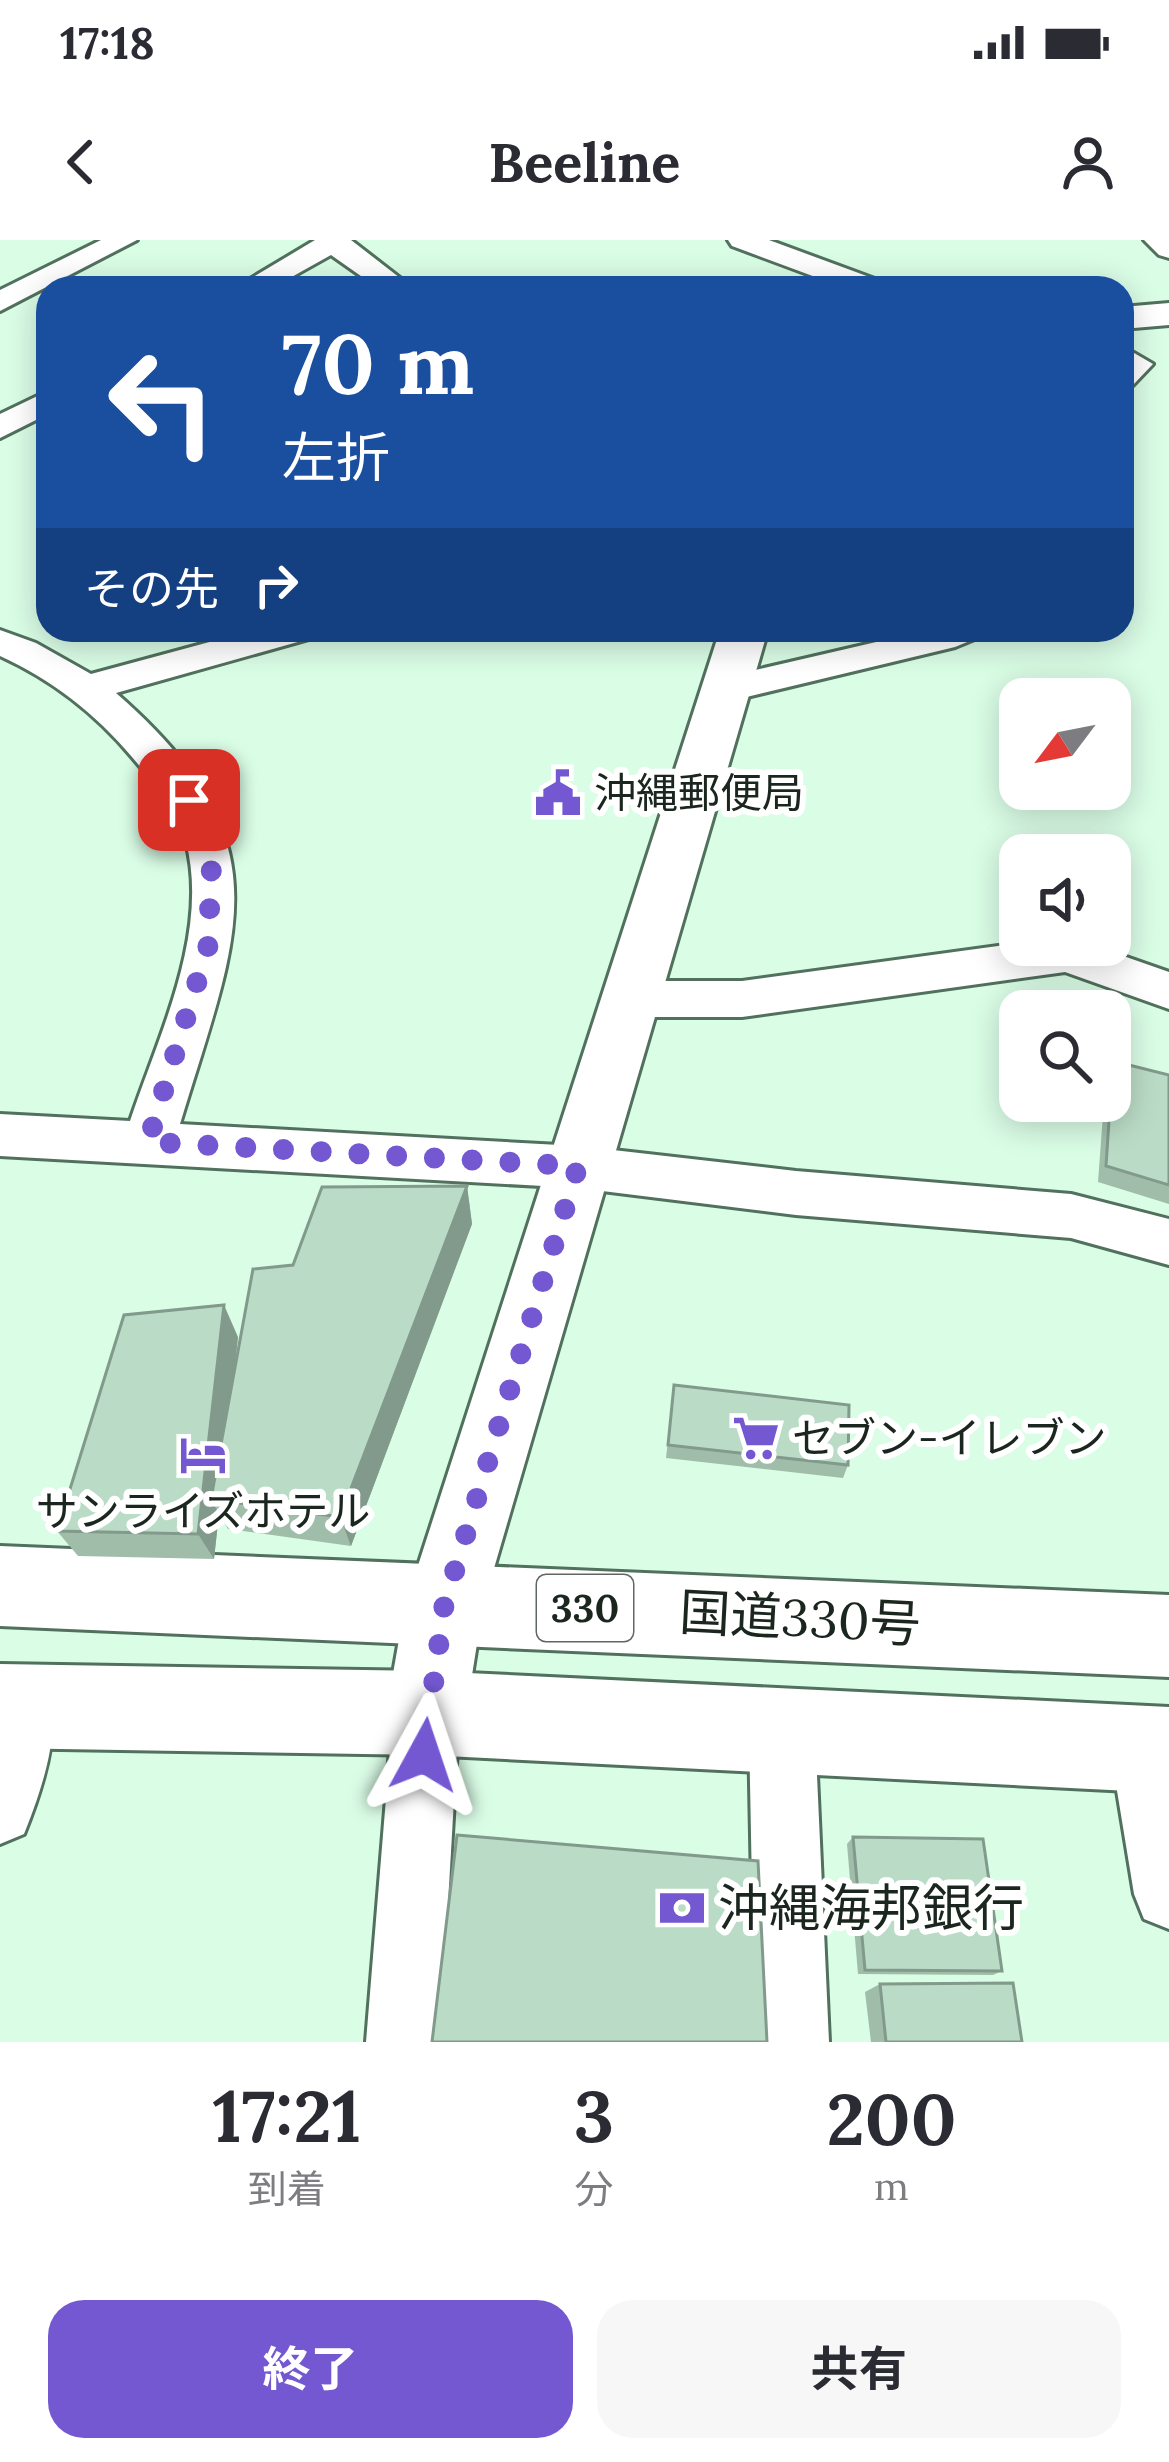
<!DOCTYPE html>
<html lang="ja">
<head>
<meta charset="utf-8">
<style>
  body { margin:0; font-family:Lora,"Noto Sans JP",serif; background:#f7f7f7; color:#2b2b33; height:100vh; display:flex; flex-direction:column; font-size:45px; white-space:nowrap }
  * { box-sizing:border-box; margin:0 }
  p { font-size:39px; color:#7c7c81 }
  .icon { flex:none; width:66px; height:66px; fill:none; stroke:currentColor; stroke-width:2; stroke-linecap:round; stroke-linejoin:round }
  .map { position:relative; height:1802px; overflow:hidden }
  .side { display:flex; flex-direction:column; background:#fff; flex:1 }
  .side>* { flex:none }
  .banner { position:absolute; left:36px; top:36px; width:1098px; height:366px; border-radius:36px; box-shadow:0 6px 30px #0003; background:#1a4fa0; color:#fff; overflow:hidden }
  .needle { width:78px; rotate:238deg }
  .controls { position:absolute; left:999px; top:438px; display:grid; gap:24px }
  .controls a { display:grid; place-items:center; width:132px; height:132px; border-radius:24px; background:#fff; box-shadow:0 6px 30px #0003; font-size:60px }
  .pin { position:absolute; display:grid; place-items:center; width:102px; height:102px; color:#fff; margin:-51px; border-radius:24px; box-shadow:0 6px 18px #0006 }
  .me { position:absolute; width:132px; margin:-66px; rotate:5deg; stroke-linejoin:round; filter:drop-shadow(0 0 9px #0008) }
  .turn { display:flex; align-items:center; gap:42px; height:252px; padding:0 48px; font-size:54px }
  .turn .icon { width:156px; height:156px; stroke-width:2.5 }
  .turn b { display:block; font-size:84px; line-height:102px }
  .then { display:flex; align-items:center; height:114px; padding:0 48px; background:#0003; gap:24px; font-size:45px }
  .eta { display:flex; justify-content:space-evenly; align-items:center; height:204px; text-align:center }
  .eta b { font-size:72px; font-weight:700; line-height:84px }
  .cta { display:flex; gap:24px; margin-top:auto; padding:24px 48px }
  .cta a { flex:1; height:138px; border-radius:36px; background:#7458d2; color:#fff; font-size:48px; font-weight:700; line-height:138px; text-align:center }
  .cta a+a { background:#f7f7f7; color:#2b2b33 }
  .status { display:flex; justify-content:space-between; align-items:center; height:84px; padding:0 60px; background:#fff; direction:ltr }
  .status svg { height:33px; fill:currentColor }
  header { display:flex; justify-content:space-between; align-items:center; height:156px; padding:0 48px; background:#fff; font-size:54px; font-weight:700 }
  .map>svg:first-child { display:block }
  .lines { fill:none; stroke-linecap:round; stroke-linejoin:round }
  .minor-casing { stroke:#51705d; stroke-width:6 }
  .tertiary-casing { stroke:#51705d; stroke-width:6 }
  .trunk-casing { stroke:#51705d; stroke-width:6 }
  .minor { fill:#fff; fill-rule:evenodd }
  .tertiary { fill:#fff; fill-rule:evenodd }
  .trunk { fill:#fff; fill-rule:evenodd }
  .wall { fill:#a0bdaa }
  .shaded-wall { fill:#829a8b }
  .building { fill:#badcc6; stroke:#829a8b; stroke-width:3 }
  .route { stroke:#7458d2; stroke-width:21; stroke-dasharray:0 37.8 }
  .labels { text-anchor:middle; stroke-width:12; stroke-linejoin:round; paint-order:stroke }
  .shield { fill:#fff; stroke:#5f6762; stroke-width:3 }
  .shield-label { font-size:39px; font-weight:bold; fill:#1a261e }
  .poi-label { font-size:42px; fill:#1a261e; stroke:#fff; text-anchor:start }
  .near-street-label { font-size:51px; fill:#1a261e; stroke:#fff }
  .near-poi-label { font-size:51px; fill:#1a261e; stroke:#fff; text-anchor:start }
</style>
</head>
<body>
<div class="status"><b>17:18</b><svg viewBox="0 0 49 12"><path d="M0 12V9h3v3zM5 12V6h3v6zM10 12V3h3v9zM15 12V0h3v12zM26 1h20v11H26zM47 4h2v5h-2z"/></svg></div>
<header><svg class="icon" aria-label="back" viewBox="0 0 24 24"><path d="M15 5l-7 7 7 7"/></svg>Beeline<svg class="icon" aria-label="person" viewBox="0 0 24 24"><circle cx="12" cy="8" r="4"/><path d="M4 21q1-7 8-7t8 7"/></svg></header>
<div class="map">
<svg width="1169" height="1802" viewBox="0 0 1169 1802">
  <rect width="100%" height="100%" fill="#dafde6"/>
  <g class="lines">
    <defs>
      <g id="minor">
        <polygon points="101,0 137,0 0,71 0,50"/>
        <polygon points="315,0 351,0 413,48 378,48 331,15 272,48 235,48"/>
        <polygon points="728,0 769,0 883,42 887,48 845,48 732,6"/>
        <polygon points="1144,0 1169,0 1169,18 1159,15"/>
        <polygon points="1122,106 1153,124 1133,145 1122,148"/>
        <polygon points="48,151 48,174 0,198 0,174"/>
        <path d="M 0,390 L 36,403 L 91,434 L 254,390 L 317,390 L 312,398 L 116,453 C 288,603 238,692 180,884 L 578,906 L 796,931 L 1071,954 L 1169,979 L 1169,1025 L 1071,998 L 796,975 L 578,948 L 0,916 L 0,874 L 130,881 C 158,797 210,693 186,602 C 178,570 153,542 132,517 C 96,474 51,439 0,416 Z"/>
        <polygon points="928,390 982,390 977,398 955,407 726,462 712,458 706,449 712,440"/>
        <polygon points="1020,703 1092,705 1169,732 1169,769 1065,732 742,777 630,777 613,772 606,759 613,746 630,741 742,741"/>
        <path d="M 24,1434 L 47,1444 C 64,1486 41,1552 24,1594 L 0,1604 L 0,1446 Z"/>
        <polygon points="426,1440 449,1450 459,1473 440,1802 366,1802 393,1473 403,1450"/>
        <polygon points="782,1458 805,1468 815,1491 829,1802 755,1802 749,1491 759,1468"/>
        <polygon points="1143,1475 1166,1485 1169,1491 1169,1689 1144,1679 1134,1654 1110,1508 1120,1485"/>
      </g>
      <g id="tertiary">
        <polygon points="1169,63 1169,85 1122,89 1122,67"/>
        <polygon points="720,390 768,390 483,1366 466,1473 454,1501 426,1513 398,1501 386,1473 405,1366"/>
      </g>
      <g id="trunk">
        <polygon points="0,1306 1169,1355 1169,1437 0,1386"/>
        <polygon points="0,1424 426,1431 1169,1467 1169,1553 426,1515 0,1508"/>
      </g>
    </defs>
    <!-- minor casing -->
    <use href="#minor" class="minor-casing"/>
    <!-- tertiary casing -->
    <use href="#tertiary" class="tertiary-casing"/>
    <!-- trunk casing -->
    <use href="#trunk" class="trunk-casing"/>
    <!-- minor -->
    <use href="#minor" class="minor"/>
    <!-- tertiary -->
    <use href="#tertiary" class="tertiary"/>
    <!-- trunk -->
    <use href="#trunk" class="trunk"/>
  </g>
  <!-- wall -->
  <g class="wall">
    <polygon points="1113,821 1169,835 1169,964 1098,942 1104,861 1110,861 1110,828"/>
    <polygon points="467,946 472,984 351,1306 228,1289 219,1274 214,1319 78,1316 57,1291 238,1097 234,1134"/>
    <polygon points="674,1145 848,1225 843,1238 666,1218"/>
    <polygon points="853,1597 1002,1731 993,1735 858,1734 847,1604"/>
    <polygon points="880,1744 1022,1802 871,1802 865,1752"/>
  </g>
  <!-- shaded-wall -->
  <g class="shaded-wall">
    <polygon points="467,946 472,984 351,1306 340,1277"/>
    <polygon points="224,1065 238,1097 220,1261 211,1259 219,1274 214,1319 198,1294"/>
  </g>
  <!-- building -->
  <g class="building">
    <polygon points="1113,821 1169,835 1169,945 1106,926"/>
    <polygon points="467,946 340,1277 211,1259 253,1029 293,1025 322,947"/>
    <polygon points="224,1065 198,1294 57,1291 124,1075"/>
    <polygon points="674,1145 849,1165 848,1225 668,1205"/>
    <polygon points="457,1595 758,1621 767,1802 432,1802"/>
    <polygon points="853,1597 983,1599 1002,1731 865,1730"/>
    <polygon points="1013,1743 1022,1802 886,1802 880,1744"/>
  </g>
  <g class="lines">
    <!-- route -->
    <polyline class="route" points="189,560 212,614 208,706 148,902 578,926 444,1366 424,1515"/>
  </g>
  <!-- icons -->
  <defs>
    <symbol id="civic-bare" viewBox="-9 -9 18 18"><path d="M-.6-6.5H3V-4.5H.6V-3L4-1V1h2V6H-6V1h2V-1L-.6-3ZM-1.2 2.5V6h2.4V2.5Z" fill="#7458d2" stroke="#fff" stroke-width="2.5" paint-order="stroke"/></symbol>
    <symbol id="supermarket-bare" viewBox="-9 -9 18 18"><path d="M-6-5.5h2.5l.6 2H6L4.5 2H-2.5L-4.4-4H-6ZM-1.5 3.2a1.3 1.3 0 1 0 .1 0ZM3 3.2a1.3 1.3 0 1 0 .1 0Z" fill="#7458d2" stroke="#fff" stroke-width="2.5" paint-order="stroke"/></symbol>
    <symbol id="hotel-bare" viewBox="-9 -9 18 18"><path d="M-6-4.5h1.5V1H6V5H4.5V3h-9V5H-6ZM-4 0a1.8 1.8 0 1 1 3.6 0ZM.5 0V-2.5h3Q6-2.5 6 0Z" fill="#7458d2" stroke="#fff" stroke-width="2.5" paint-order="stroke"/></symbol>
    <symbol id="bank-bare" viewBox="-9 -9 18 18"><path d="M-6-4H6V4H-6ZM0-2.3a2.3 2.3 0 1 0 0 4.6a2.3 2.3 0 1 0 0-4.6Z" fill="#7458d2" stroke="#fff" stroke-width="2.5" paint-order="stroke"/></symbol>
  </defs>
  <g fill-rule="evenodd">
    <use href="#civic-bare" x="525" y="520" width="66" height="66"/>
    <use href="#supermarket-bare" x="723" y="1165" width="66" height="66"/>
    <use href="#hotel-bare" x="170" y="1182" width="66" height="66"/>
    <use href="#bank-bare" x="649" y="1635" width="66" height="66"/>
  </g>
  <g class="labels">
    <!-- shield labels -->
    <rect class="shield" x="537" y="1335" width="96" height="66" rx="9"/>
    <g class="shield-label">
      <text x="585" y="1382">330</text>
    </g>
    <!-- poi labels -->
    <g class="poi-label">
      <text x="594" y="568">沖縄郵便局</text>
      <text x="792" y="1213">セブン-イレブン</text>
      <text x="203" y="1286" text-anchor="middle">サンライズホテル</text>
    </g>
    <!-- near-street labels -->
    <g class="near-street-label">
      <text transform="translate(800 1378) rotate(3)" y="18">国道330号</text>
    </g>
    <!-- near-poi labels -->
    <g class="near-poi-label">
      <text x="718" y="1686">沖縄海邦銀行</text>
    </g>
  </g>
</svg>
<div class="controls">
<a><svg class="needle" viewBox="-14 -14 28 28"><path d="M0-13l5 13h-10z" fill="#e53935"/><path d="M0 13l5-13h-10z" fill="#7c7c81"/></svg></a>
<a><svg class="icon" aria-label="sound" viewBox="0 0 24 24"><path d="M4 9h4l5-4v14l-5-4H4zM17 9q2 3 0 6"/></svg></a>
<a><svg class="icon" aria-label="search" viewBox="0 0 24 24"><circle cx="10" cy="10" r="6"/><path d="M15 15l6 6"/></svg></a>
</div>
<div class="pin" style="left:189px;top:560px;background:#d93025"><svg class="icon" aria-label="arrive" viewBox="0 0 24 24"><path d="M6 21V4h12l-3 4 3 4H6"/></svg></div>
<svg class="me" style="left:424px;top:1515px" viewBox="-20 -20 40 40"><path d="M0-17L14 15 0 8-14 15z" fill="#7458d2" stroke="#fff" stroke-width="4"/></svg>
<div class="banner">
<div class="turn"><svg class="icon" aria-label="left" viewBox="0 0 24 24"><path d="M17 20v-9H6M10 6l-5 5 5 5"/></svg><div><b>70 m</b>左折</div></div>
<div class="then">その先<svg class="icon" aria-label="right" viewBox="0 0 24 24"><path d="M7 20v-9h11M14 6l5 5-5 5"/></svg></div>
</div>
</div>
<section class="side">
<div class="eta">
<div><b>17:21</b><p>到着</p></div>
<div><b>3</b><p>分</p></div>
<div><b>200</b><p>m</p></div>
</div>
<div class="cta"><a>終了</a><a>共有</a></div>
</section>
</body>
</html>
